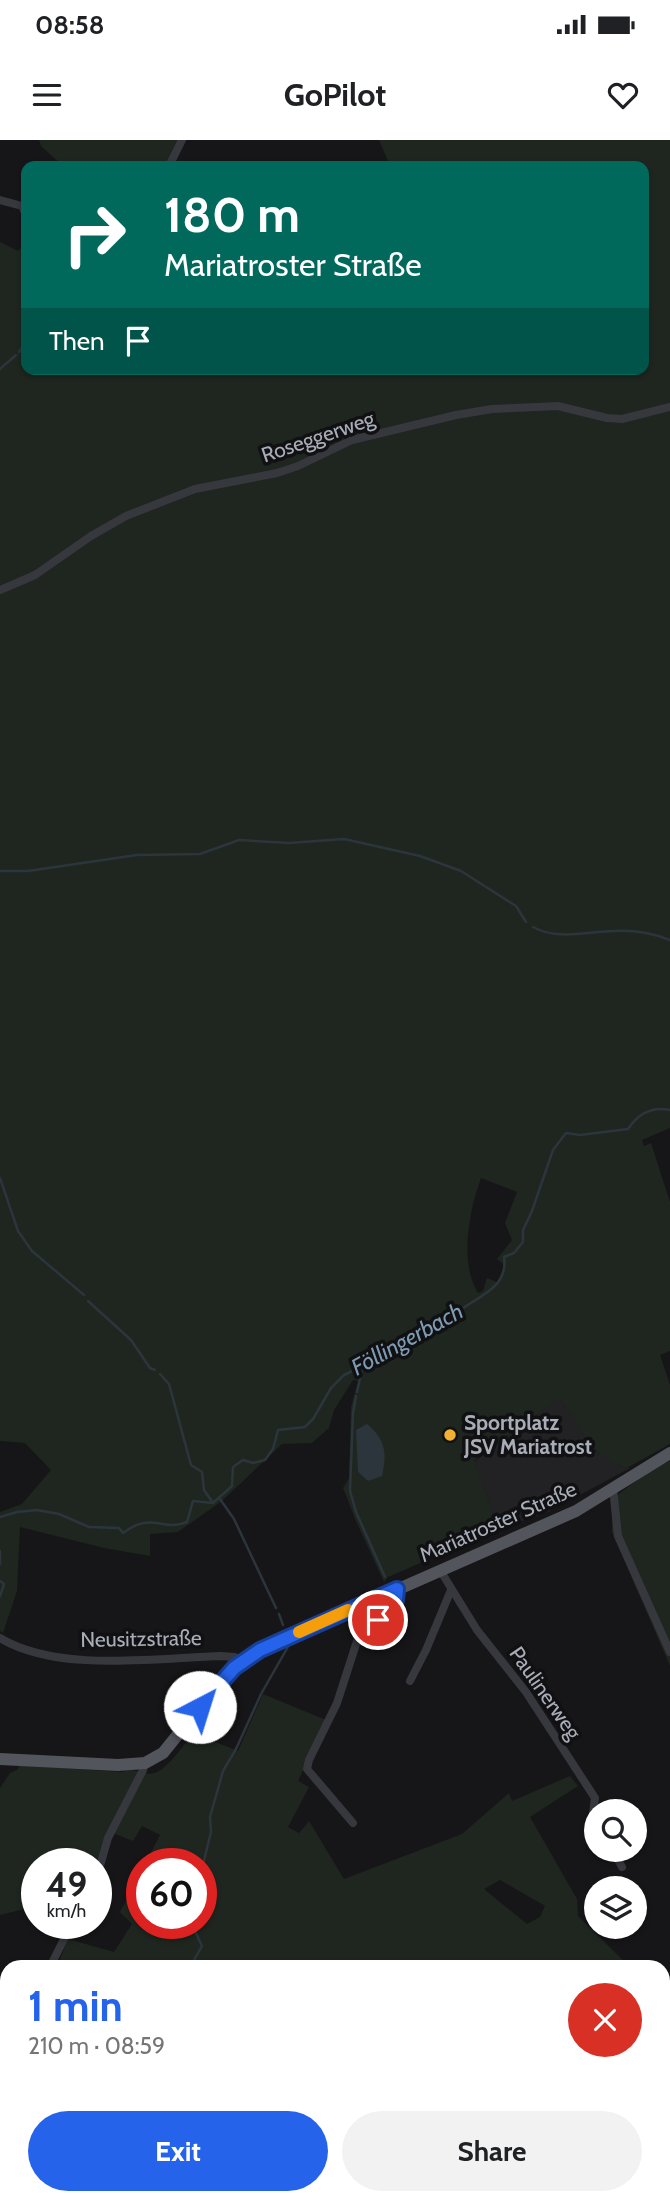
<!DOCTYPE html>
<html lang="en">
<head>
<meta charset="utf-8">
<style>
  body { margin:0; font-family:Cabin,sans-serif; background:#f2f2f2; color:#202124; height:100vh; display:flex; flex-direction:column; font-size:26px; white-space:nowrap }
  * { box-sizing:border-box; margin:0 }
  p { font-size:23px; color:#757577 }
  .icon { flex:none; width:38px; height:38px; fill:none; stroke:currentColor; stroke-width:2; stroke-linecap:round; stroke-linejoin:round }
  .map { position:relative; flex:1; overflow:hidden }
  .panel { position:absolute; left:0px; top:1820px; width:670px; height:245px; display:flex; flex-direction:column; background:#fff; border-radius:21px 21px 0 0; box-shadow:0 2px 5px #0004 }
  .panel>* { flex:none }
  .banner { position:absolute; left:21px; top:21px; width:628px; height:214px; border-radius:14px; box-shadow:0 2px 5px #0004; background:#00695c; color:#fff; overflow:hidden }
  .buttons { position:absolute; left:584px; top:1659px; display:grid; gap:14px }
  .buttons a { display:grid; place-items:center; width:63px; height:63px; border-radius:50%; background:#fff; box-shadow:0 2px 5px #0004; font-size:35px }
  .speed { position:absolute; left:21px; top:1708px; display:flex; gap:14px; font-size:35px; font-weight:700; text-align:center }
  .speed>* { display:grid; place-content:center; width:91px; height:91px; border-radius:50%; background:#fff; box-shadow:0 2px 5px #0004; line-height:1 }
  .speed small { font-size:18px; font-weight:400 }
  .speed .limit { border:10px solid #d22; background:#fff; color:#111 }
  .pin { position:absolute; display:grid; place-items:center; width:60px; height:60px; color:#fff; margin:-30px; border:4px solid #fff; border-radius:50%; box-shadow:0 2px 7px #0007 }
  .me { position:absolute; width:77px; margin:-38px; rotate:40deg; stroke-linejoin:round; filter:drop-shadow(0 0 5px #0008) }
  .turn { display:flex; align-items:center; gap:24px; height:147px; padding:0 28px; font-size:32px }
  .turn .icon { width:91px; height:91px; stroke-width:2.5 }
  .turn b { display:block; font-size:49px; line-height:60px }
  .then { display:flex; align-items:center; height:66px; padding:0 28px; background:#0003; gap:14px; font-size:26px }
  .round { display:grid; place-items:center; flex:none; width:74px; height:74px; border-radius:37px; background:#f2f2f2 }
  .head { display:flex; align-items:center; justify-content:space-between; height:119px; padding:0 28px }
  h1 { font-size:42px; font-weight:700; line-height:52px; color:#2563eb }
  .cta { display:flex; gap:14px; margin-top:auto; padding:14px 28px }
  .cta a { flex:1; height:80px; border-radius:42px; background:#2563eb; color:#fff; font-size:28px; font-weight:700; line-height:80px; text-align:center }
  .cta a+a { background:#f2f2f2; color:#202124 }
  .status { display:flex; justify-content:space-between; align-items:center; height:49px; padding:0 35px; background:#fff; direction:ltr }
  .status svg { height:19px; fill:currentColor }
  header { display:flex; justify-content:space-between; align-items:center; height:91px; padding:0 28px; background:#fff; font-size:32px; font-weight:700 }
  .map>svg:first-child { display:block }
  .built { fill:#222225 }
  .green { fill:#1e261f; fill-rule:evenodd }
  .water { fill:#2c353c }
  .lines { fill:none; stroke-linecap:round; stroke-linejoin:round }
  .stream { stroke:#2c353c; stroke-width:2.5 }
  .street { stroke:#37383d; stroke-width:8 }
  .primary { stroke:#53555c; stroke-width:12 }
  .route-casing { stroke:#184099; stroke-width:18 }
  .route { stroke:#2563eb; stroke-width:12 }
  .slow { stroke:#f59e0b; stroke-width:12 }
  .poi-dot { fill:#f2b134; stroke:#111113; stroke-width:2.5 }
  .labels { text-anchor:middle; stroke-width:7; stroke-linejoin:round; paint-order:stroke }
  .street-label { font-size:21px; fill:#a8adb8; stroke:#111113 }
  .poi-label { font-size:21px; font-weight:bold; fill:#a8adb8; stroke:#111113; text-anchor:start }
  .water-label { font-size:23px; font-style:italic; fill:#7f9bb3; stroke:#111113 }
</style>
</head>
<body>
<div class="status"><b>08:58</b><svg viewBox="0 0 49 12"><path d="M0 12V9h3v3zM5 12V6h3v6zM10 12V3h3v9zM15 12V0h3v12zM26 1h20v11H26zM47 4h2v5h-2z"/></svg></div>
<header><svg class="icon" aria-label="menu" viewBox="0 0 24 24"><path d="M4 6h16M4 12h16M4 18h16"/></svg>GoPilot<svg class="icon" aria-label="heart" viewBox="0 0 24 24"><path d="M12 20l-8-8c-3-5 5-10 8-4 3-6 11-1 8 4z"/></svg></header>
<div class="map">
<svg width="670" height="2065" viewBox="0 0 670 2065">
  <rect width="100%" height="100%" fill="#161618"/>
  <!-- built -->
  <polygon class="built" points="559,1257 596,1311 619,1326 630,1328 548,1372 499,1389 474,1322"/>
  <!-- green -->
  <g class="green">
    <polygon points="39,0 183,0 173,26 63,26 41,6"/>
    <path d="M 379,0 L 670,0 L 670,988 L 642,1000 L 644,1006 L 651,1003 L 670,1062 L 670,1211 L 660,1215 L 670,1245 L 670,1304 L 627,1328 C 591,1321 580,1283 559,1258 L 474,1321 L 499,1389 L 388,1437 L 384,1442 L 356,1381 L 343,1348 L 349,1338 L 351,1267 L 358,1241 L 353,1240 L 334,1270 L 329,1288 L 312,1303 L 282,1304 L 222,1361 L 178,1392 L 150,1394 L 150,1416 L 104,1408 L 20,1387 L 17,1451 L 3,1493 L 0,1491 L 0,1372 L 22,1364 L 51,1330 L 25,1303 L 0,1301 L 0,102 L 18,111 L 26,102 L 26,229 L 644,229 L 644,26 L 390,26 ZM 481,1038 L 517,1052 L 505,1083 L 512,1100 L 497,1119 L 505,1125 L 497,1142 L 487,1138 L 483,1151 L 478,1153 C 459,1122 469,1071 481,1038 Z"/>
    <polygon points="670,1321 670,1526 612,1392 612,1359 648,1332"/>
    <path d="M 263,1554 L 326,1580 L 298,1641 L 309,1647 L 288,1687 L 299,1693 L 309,1681 L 344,1739 L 462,1694 L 509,1653 L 512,1661 L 570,1636 L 578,1646 L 530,1677 L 577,1759 L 578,1776 L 630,1827 L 57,1827 L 68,1799 L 114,1812 L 132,1784 L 120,1772 L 142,1730 L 142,1783 L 201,1783 L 201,1724 L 145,1724 L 160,1695 L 142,1686 L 133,1701 L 108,1691 L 96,1730 L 96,1724 L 37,1724 L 37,1766 L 0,1775 L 0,1648 L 10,1633 L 17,1630 L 20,1625 L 122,1632 C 135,1626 147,1639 159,1631 C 179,1618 189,1592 209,1579 L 210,1581 L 203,1597 L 238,1611 ZM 500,1740 L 545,1766 L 540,1777 L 527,1784 L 484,1749 Z"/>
    <polygon points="663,1833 670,1852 670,2024 663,2019"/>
    <polygon points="0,1934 7,1937 7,2058 558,2058 557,2065 0,2065"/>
  </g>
  <!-- water -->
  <path class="water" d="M 367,1284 C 386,1300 387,1314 382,1336 L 368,1341 L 358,1332 L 356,1290 Z"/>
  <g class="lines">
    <!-- stream -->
    <g class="stream">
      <polyline points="19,212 26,201"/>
      <polyline points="0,229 16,215"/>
      <polyline points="0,731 28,731 137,715 200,714 239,700 289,703 344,699 420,716 461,731 516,766 526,782"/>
      <path d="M 533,787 C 558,801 588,791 615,791 C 635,790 652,793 670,800"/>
      <polyline points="0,1038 18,1091 32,1111 84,1155"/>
      <polyline points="88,1161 131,1200 150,1228 155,1230"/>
      <polyline points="160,1234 169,1244 191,1325 202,1332 204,1350 213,1363"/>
      <polyline points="357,1252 363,1225"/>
      <polyline points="356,1256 353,1273 350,1351 356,1372 385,1437"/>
      <polyline points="220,1359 234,1379 276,1468"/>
      <path d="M 0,1377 L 17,1372 L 37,1370 L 59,1374 L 89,1387 L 119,1388 L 123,1393 C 151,1371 163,1392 187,1382 L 193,1361 L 213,1363 L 232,1346 L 233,1327 L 243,1320 L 253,1323 L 265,1320 L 273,1309 L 278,1290 L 305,1287 L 313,1279 L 331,1248 L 344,1235 L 400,1208 L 430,1191 L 446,1175 L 454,1175 C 474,1157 509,1150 504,1117 L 514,1113 L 523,1102 L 523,1090 L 532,1071 L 553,1010 L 566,993 L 580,995 L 628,989 C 638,974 651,966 670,970"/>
      <polyline points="0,1411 0,1424"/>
      <polyline points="0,1441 4,1444 0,1456"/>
      <polyline points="279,1474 283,1485"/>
      <polyline points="201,1733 211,1692 210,1677 223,1631 236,1609 261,1554 289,1505"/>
      <polyline points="190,1827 202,1806 191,1783"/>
      <polyline points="179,2058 186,2065"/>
      <polyline points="59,2065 71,2058"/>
    </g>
    <!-- street -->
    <g class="street">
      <polyline points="169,26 182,0"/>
      <polyline points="0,60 22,66 26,75"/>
      <polyline points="0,450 35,435 91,396 126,376 195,349 277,333 298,326 352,300 456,275 492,269 558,266 607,278 622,279 670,267"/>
      <polyline points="613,1348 618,1396 670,1512"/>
      <polyline points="440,1430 477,1490 526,1552 595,1658 593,1673 597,1680"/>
      <path d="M 0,1498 C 58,1533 156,1518 221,1516 L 235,1517 L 240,1523"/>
      <polyline points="410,1541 426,1510 451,1450"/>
      <polyline points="353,1683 307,1629 309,1620 337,1563 358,1498 396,1460 397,1449"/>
      <polyline points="613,1710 622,1727"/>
      <polyline points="96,1740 108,1698 143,1630 145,1623"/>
      <polyline points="50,1827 72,1783"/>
    </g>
    <!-- primary -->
    <polyline class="primary" points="0,1619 118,1625 145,1623 163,1613 220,1542 234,1528 260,1510 576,1371 670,1313"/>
  </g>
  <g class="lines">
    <defs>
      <polyline id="route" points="200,1567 234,1528 260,1510 397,1449 396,1460 378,1480"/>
    </defs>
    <!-- route casing -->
    <use href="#route" class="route-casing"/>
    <!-- route -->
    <use href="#route" class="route"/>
    <!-- slow -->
    <polyline class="slow" points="299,1492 348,1470"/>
  </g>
  <!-- markers -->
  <circle class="poi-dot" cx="450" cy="1295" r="7"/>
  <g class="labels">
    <!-- street labels -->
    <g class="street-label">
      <text transform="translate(318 297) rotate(-19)" y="7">Roseggerweg</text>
      <text transform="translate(498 1382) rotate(-24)" y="7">Mariatroster Straße</text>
      <text transform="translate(141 1499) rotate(-1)" y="7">Neusitzstraße</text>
      <text transform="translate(545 1553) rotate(55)" y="7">Paulinerweg</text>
    </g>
    <!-- poi labels -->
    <g class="poi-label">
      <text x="464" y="1290">Sportplatz<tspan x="464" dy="24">JSV Mariatrost</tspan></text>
    </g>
    <!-- water labels -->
    <g class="water-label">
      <text transform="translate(407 1199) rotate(-29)" y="8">Föllingerbach</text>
    </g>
  </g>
</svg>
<div class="buttons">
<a><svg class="icon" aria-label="search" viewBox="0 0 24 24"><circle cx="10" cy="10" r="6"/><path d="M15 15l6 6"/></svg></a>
<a><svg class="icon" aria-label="layers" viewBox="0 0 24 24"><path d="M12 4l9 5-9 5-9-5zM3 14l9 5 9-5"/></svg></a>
</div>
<div class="speed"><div>49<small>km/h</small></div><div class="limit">60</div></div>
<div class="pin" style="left:378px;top:1480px;background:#d93025"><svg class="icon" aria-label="arrive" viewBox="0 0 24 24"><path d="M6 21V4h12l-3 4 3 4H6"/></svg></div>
<svg class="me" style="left:200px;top:1567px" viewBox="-20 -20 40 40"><circle r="19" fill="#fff"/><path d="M0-13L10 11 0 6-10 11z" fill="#2563eb"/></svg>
<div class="banner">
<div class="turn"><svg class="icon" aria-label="right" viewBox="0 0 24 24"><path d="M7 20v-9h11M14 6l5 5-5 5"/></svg><div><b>180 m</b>Mariatroster Straße</div></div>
<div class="then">Then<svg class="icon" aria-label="arrive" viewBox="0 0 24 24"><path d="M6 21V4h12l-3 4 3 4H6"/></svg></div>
</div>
<section class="panel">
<div class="head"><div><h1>1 min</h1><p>210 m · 08:59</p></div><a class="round" style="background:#d93025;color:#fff"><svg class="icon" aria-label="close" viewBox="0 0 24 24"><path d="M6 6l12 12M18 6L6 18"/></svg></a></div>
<div class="cta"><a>Exit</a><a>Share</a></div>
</section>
</div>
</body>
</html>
